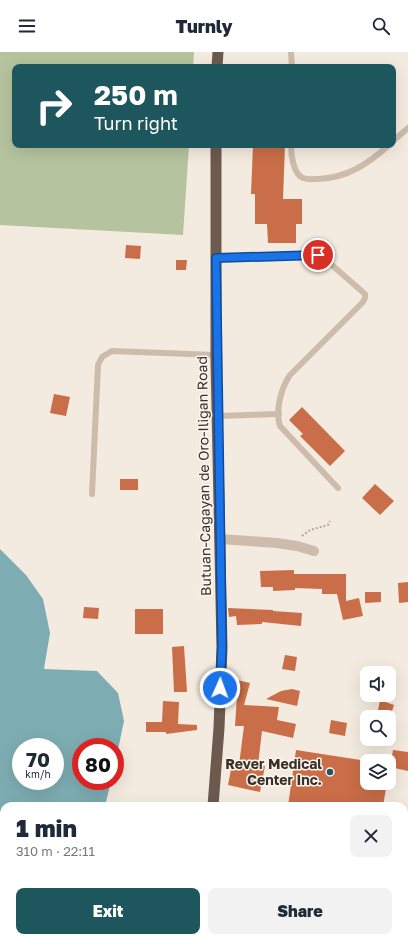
<!DOCTYPE html>
<html lang="en">
<head>
<meta charset="utf-8">
<style>
  body { margin:0; font-family:"Golos Text",sans-serif; background:#f2f2f3; color:#1f2937; height:100vh; display:flex; flex-direction:column; font-size:15px; white-space:nowrap }
  * { box-sizing:border-box; margin:0 }
  p { font-size:13px; color:#747a83 }
  .icon { flex:none; width:22px; height:22px; fill:none; stroke:currentColor; stroke-width:2; stroke-linecap:round; stroke-linejoin:round }
  .map { position:relative; flex:1; overflow:hidden }
  .side { position:absolute; left:0px; top:750px; width:408px; height:140px; display:flex; flex-direction:column; background:#fff; border-radius:12px 12px 0 0; box-shadow:0 4px 16px #0002 }
  .side>* { flex:none }
  .guide { position:absolute; left:12px; top:12px; width:384px; height:84px; border-radius:8px; box-shadow:0 4px 16px #0002; background:#1e565e; color:#fff; overflow:hidden }
  .tools { position:absolute; left:360px; top:614px; display:grid; gap:8px }
  .tools a { display:grid; place-items:center; width:36px; height:36px; border-radius:8px; background:#fff; box-shadow:0 4px 16px #0002; font-size:20px }
  .speed { position:absolute; left:12px; top:686px; display:flex; gap:8px; font-size:20px; font-weight:700; text-align:center }
  .speed>* { display:grid; place-content:center; width:52px; height:52px; border-radius:50%; background:#fff; box-shadow:0 4px 16px #0002; line-height:1 }
  .speed small { font-size:10px; font-weight:400 }
  .speed .limit { border:6px solid #d22; background:#fff; color:#111 }
  .pin { position:absolute; display:grid; place-items:center; width:34px; height:34px; color:#fff; margin:-17px; border:2px solid #fff; border-radius:50%; box-shadow:0 1px 4px #0007 }
  .me { position:absolute; width:44px; margin:-22px; rotate:2deg; stroke-linejoin:round; filter:drop-shadow(0 0 3px #0008) }
  .turn { display:flex; align-items:center; gap:14px; height:84px; padding:0 16px; font-size:18px }
  .turn .icon { width:52px; height:52px; stroke-width:2.5 }
  .turn b { display:block; font-size:28px; line-height:34px }
  .round { display:grid; place-items:center; flex:none; width:42px; height:42px; border-radius:8px; background:#f2f2f3 }
  .overview { display:flex; align-items:center; justify-content:space-between; height:68px; padding:0 16px }
  h1 { font-size:24px; font-weight:800; line-height:30px }
  .action { display:flex; gap:8px; margin-top:auto; padding:8px 16px }
  .action a { flex:1; height:46px; border-radius:8px; background:#1e565e; color:#fff; font-size:16px; font-weight:800; line-height:46px; text-align:center }
  .action a+a { background:#f2f2f3; color:#1f2937 }
  header { display:flex; justify-content:space-between; align-items:center; height:52px; padding:0 16px; background:#fff; font-size:18px; font-weight:800 }
  .map>svg:first-child { display:block }
  .green { fill:#b5c49e }
  .water { fill:#7dadb2; fill-rule:evenodd }
  .building { fill:#c96e48 }
  .lines { fill:none; stroke-linecap:round; stroke-linejoin:round }
  .path { stroke:#b9a695; stroke-width:2; stroke-dasharray:2 2; stroke-linecap:butt }
  .service { stroke:#cdbcab; stroke-width:6 }
  .minor { stroke:#cdbcab; stroke-width:10 }
  .trunk { stroke:#6c5a4e; stroke-width:11 }
  .route-casing { stroke:#114b97; stroke-width:10 }
  .route { stroke:#1a73e8; stroke-width:7 }
  .poi-dot { fill:#1e565e; stroke:#fbf5ed; stroke-width:1.5 }
  .labels { text-anchor:middle; stroke-width:3; stroke-linejoin:round; paint-order:stroke }
  .street-label { font-size:14px; fill:#3a302a; stroke:#fbf5ed }
  .poi-label { font-size:14px; font-weight:bold; fill:#3a302a; stroke:#fbf5ed; text-anchor:end }
</style>
</head>
<body>
<header><svg class="icon" aria-label="menu" viewBox="0 0 24 24"><path d="M4 6h16M4 12h16M4 18h16"/></svg>Turnly<svg class="icon" aria-label="search" viewBox="0 0 24 24"><circle cx="10" cy="10" r="6"/><path d="M15 15l6 6"/></svg></header>
<div class="map">
<svg width="408" height="890" viewBox="0 0 408 890">
  <rect width="100%" height="100%" fill="#f4ebe0"/>
  <!-- green -->
  <polygon class="green" points="0,0 194,0 193,15 15,15 15,93 189,93 183,183 0,173"/>
  <!-- water -->
  <path class="water" d="M 0,497 L 26,523 L 43,547 L 50,581 L 44,617 L 97,619 L 118,641 L 124,669 L 115,712 L 115,695 L 81,695 L 81,729 L 111,729 L 105,754 L 4,754 L 4,886 L 73,886 L 73,890 L 0,890 ZM 21,695 L 55,695 L 55,729 L 21,729 Z"/>
  <!-- building -->
  <g class="building">
    <polygon points="253,93 285,93 283,147 302,147 302,172 296,172 296,191 268,191 267,172 255,172 255,142 251,142"/>
    <polygon points="126,193 141,194 140,207 125,206"/>
    <polygon points="176,208 187,208 186,218 176,218"/>
    <polygon points="54,342 70,345 66,364 50,361"/>
    <polygon points="302,355 345,399 330,414 300,384 303,382 289,368"/>
    <rect x="120" y="427" width="18" height="11"/>
    <polygon points="375,432 394,449 380,463 362,446"/>
    <polygon points="294,518 294,522 346,522 346,549 359,546 363,564 343,568 337,542 322,542 322,537 295,536 295,538 273,539 273,535 261,535 260,519"/>
    <polygon points="408,530 408,550 399,551 398,531"/>
    <polygon points="365,540 381,540 381,550 365,551"/>
    <polygon points="84,555 99,556 98,567 83,566"/>
    <polygon points="228,556 273,558 273,559 302,561 301,574 262,570 262,572 237,573 236,564 229,565"/>
    <rect x="135" y="557" width="28" height="25"/>
    <polygon points="184,594 187,640 174,640 172,595"/>
    <polygon points="285,603 297,605 295,619 282,617"/>
    <polygon points="237,628 250,631 244,653 279,655 277,668 296,672 293,686 262,679 258,713 265,714 260,740 228,733 232,712 239,713 244,674 235,674 237,644 233,643"/>
    <polygon points="292,637 300,639 297,654 266,647 281,639"/>
    <polygon points="380,648 394,653 391,662 378,658"/>
    <polygon points="163,649 179,650 178,672 197,673 197,678 166,682 166,680 146,680 146,670 162,670"/>
    <polygon points="331,668 347,671 345,684 329,681"/>
    <polygon points="296,698 367,709 367,731 387,731 383,754 288,754"/>
    <polygon points="393,698 408,700 408,719 390,715"/>
  </g>
  <g class="lines">
    <!-- path -->
    <polyline class="path" points="302,484 310,478 328,473 330,469"/>
    <!-- service -->
    <g class="service">
      <polyline points="291,0 292,15"/>
      <polyline points="393,89 408,76"/>
      <path d="M 291,93 C 291,102 293,122 303,126 C 308,128 314,127 318,127 C 347,126 368,112 389,93"/>
      <path d="M 216,206 L 318,203 L 325,207 L 365,242 L 365,246 L 363,250 L 290,323 C 281,336 275,359 280,374 L 338,436"/>
      <polyline points="217,364 279,362"/>
      <polyline points="92,442 98,313 102,305 112,299 216,303"/>
    </g>
    <!-- minor -->
    <g class="minor">
      <polyline points="220,487 277,491 297,494 314,499"/>
      <polyline points="404,795 408,793"/>
      <polyline points="404,869 408,866"/>
      <polyline points="374,890 380,886"/>
    </g>
    <!-- trunk -->
    <g class="trunk">
      <polyline points="217,15 218,0"/>
      <polyline points="213,754 219,676 222,595 216,309 216,93"/>
      <polyline points="200,890 201,886"/>
    </g>
  </g>
  <g class="lines">
    <defs>
      <polyline id="route" points="220,636 222,595 216,206 318,203"/>
    </defs>
    <!-- route casing -->
    <use href="#route" class="route-casing"/>
    <!-- route -->
    <use href="#route" class="route"/>
  </g>
  <!-- markers -->
  <circle class="poi-dot" cx="330" cy="720" r="4"/>
  <g class="labels">
    <!-- street labels -->
    <g class="street-label">
      <text transform="translate(204 424) rotate(-91)" y="5">Butuan-Cagayan de Oro-Iligan Road</text>
    </g>
    <!-- poi labels -->
    <g class="poi-label">
      <text x="322" y="717">Rever Medical<tspan x="322" dy="16">Center Inc.</tspan></text>
    </g>
  </g>
</svg>
<div class="tools">
<a><svg class="icon" aria-label="sound" viewBox="0 0 24 24"><path d="M4 9h4l5-4v14l-5-4H4zM17 9q2 3 0 6"/></svg></a>
<a><svg class="icon" aria-label="search" viewBox="0 0 24 24"><circle cx="10" cy="10" r="6"/><path d="M15 15l6 6"/></svg></a>
<a><svg class="icon" aria-label="layers" viewBox="0 0 24 24"><path d="M12 4l9 5-9 5-9-5zM3 14l9 5 9-5"/></svg></a>
</div>
<div class="speed"><div>70<small>km/h</small></div><div class="limit">80</div></div>
<div class="pin" style="left:318px;top:203px;background:#d93025"><svg class="icon" aria-label="arrive" viewBox="0 0 24 24"><path d="M6 21V4h12l-3 4 3 4H6"/></svg></div>
<svg class="me" style="left:220px;top:636px" viewBox="-20 -20 40 40"><circle r="17" fill="#1a73e8" stroke="#fff" stroke-width="3"/><path d="M0-11L8 9 0 5-8 9z" fill="#fff"/></svg>
<div class="guide">
<div class="turn"><svg class="icon" aria-label="right" viewBox="0 0 24 24"><path d="M7 20v-9h11M14 6l5 5-5 5"/></svg><div><b>250 m</b>Turn right</div></div>
</div>
<section class="side">
<div class="overview"><div><h1>1 min</h1><p>310 m · 22:11</p></div><a class="round"><svg class="icon" aria-label="close" viewBox="0 0 24 24"><path d="M6 6l12 12M18 6L6 18"/></svg></a></div>
<div class="action"><a>Exit</a><a>Share</a></div>
</section>
</div>
</body>
</html>
